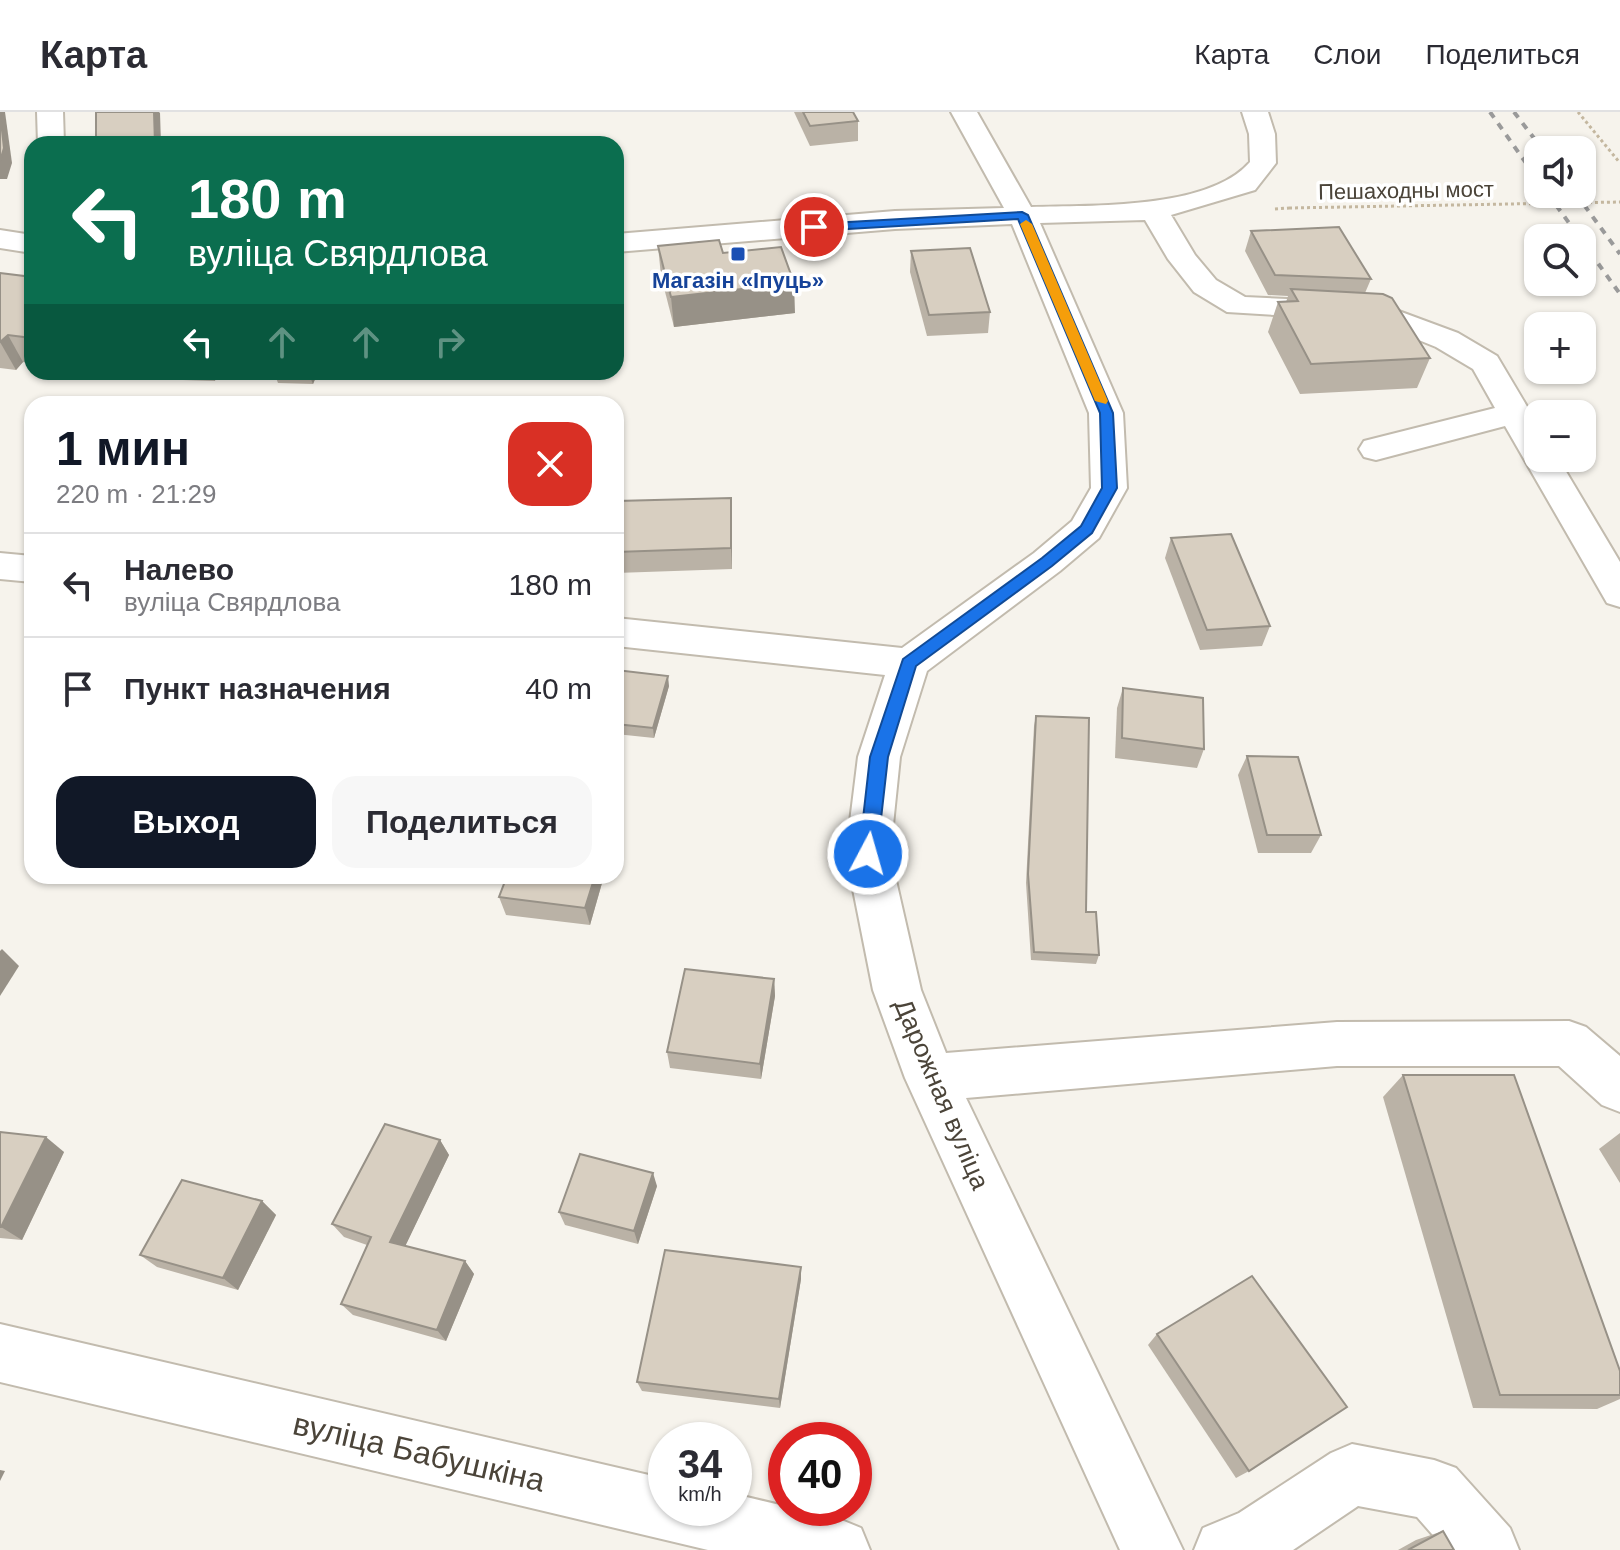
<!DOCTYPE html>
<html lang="ru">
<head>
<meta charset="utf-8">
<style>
  body { margin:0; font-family:Arial,sans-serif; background:#f7f7f7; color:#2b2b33; height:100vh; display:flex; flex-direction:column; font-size:30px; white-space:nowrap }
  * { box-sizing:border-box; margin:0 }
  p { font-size:26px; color:#7c7c81 }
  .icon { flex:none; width:44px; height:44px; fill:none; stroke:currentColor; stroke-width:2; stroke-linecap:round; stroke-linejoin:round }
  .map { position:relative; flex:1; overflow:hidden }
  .details { position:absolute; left:24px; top:284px; width:600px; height:488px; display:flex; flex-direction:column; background:#fff; border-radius:24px; box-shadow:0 2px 6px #0004 }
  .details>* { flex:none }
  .guide { position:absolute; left:24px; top:24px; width:600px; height:244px; border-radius:24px; box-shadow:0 2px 6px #0004; background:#0b6e4f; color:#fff; overflow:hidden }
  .tools { position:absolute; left:1524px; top:24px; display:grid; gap:16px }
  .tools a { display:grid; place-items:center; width:72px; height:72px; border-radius:16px; background:#fff; box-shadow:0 2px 6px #0004; font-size:40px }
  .speed { position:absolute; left:648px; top:1310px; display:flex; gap:16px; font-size:40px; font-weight:700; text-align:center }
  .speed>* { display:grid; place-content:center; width:104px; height:104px; border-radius:50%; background:#fff; box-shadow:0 2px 6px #0004; line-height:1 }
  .speed small { font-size:20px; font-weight:400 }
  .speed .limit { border:12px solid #d22; background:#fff; color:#111 }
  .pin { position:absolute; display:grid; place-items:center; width:68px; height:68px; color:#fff; margin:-34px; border:4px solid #fff; border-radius:50%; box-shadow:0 2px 8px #0007 }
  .me { position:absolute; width:88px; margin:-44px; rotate:6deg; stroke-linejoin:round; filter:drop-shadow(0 0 6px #0008) }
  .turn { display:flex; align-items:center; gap:28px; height:168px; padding:0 32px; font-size:36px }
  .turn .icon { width:104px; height:104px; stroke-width:2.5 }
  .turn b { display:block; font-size:56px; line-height:68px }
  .lanes { display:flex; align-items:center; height:76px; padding:0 32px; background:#0003; justify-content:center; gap:40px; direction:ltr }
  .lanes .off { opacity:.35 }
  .round { display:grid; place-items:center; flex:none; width:84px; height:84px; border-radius:24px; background:#f7f7f7 }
  .headline { display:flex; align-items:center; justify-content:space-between; height:136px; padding:0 32px }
  h1 { font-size:48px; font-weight:600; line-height:60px; color:#111827 }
  .primary-button { display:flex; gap:16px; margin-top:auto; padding:16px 32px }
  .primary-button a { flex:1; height:92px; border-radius:24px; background:#111827; color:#fff; font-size:32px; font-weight:600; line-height:92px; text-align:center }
  .primary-button a+a { background:#f7f7f7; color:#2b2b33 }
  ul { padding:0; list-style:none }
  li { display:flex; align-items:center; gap:24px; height:104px; padding:0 32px; border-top:2px solid #e1e1e2 }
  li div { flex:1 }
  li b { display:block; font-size:30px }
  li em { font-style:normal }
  header { display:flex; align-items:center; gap:48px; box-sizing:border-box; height:112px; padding:0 40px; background:#fff; border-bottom:2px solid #e1e1e2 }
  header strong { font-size:38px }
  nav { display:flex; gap:44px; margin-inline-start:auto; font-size:28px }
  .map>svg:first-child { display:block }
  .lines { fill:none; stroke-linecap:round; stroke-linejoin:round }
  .minor-casing { stroke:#c2bbae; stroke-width:4 }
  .path { stroke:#c4b79f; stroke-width:3; stroke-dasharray:3 3; stroke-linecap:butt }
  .minor { fill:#fff; fill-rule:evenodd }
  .rail { stroke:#9a9a9a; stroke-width:4; stroke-dasharray:7 7; stroke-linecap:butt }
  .path-bridge { stroke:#c4b79f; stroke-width:3; stroke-dasharray:3 3; stroke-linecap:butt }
  .wall { fill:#bab2a6 }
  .shaded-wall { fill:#979187 }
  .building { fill:#d8cfc1; stroke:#979187; stroke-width:2 }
  .route { fill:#1a73e8; stroke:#114b97; stroke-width:2 }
  .slow { fill:#f59e0b }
  .transit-dot { fill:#1a4fb4; stroke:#fff; stroke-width:3 }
  .labels { text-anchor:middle; stroke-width:7; stroke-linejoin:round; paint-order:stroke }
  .far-street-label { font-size:22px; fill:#4b4439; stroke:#fff }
  .far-transit-label { font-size:22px; font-weight:bold; fill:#164399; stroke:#fff }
  .street-label { font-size:26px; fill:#4b4439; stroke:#fff }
  .near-street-label { font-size:32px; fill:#4b4439; stroke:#fff }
</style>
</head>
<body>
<header>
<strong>Карта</strong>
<nav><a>Карта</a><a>Слои</a><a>Поделиться</a></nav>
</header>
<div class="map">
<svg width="1620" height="1438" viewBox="0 0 1620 1438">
  <rect width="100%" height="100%" fill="#f6f3ec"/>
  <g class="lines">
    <defs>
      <g id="minor">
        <polygon points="37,0 63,0 64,32 38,32"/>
        <path d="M 951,0 L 977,0 L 1031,95 C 1092,93 1208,98 1250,50 L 1249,22 L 1242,0 L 1268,0 L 1275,22 L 1276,51 L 1255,78 L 1171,103 L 1195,143 L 1216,168 L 1245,185 L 1377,191 L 1458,221 L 1497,244 L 1538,313 L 1538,346 L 1558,346 L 1620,450 L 1620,495 L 1607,491 L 1505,314 L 1376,348 L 1364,345 L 1359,337 L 1364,329 L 1495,296 L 1473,257 L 1436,235 L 1372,209 L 1227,200 L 1194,180 L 1168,147 L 1145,108 L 1040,111 L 1123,301 L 1127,376 L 1099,426 L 1060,459 L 927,559 L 900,645 L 890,742 L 921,878 L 946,941 L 1337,910 L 1569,909 L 1586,915 L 1620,944 L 1620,1000 L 1602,993 L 1559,954 L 1337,954 L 966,986 L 1183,1438 L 1120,1438 L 905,966 L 873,878 L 846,742 L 858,645 L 885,563 L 616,534 L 616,506 L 902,536 L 1034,441 L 1072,409 L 1091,376 L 1089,301 L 1012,112 L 895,117 L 616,140 L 616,122 L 895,99 L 1004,96 Z"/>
        <polygon points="0,118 32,123 32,141 0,136"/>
        <polygon points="0,441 32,444 32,470 0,467"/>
        <polygon points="0,1212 666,1367 666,1396 734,1396 734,1382 839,1407 861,1416 870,1438 708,1438 0,1270"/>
        <polygon points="1352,1332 1434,1348 1456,1356 1510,1416 1519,1438 1446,1438 1417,1405 1358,1394 1293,1438 1194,1438 1203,1416 1239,1401 1331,1341"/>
      </g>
    </defs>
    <!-- minor casing -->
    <use href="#minor" class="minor-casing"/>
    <!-- path -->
    <g class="path">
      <polyline points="1578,0 1620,51"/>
      <polyline points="1275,97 1289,96"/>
    </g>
    <!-- minor -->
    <use href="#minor" class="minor"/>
    <!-- rail -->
    <g class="rail">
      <polyline points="1490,0 1538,68"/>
      <polyline points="1514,0 1543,38"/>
      <polyline points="1548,82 1580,126"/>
      <polyline points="1576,82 1620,142"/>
      <polyline points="1582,129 1620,182"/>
    </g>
    <!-- path-bridge -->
    <polyline class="path-bridge" points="1289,96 1620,90"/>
  </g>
  <!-- wall -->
  <g class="wall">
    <polygon points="794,0 853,0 858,9 858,29 810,34"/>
    <polygon points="1251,119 1371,167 1365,181 1430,246 1417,276 1300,282 1268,220 1278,190 1286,190 1288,184 1268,183 1245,139"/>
    <polygon points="658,134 723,141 795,201 674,215 661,164"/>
    <polygon points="911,139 990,200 988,221 927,224 910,160"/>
    <polygon points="0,161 32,165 32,252 23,250 16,258 0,256"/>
    <polygon points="97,260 141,260 137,265"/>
    <polygon points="142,260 216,260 215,269 151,267"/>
    <polygon points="274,260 318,260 313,272 278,271"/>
    <polygon points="616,399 732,407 732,457 616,461"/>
    <polygon points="1171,426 1270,514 1262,534 1200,538 1165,446"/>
    <polygon points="616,558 669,574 654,626 616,622"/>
    <polygon points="1123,576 1204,637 1197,656 1115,646 1117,596"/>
    <polygon points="1036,604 1086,800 1099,843 1096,852 1031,848 1026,771 1034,614"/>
    <polygon points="1247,644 1321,723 1311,741 1258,741 1238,663"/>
    <polygon points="507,764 604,764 590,813 506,803 499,785"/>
    <polygon points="774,867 775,884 761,967 670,956 667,940"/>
    <polygon points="1403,963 1620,1259 1620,1287 1597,1297 1473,1296 1383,985"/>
    <polygon points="0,1020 64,1040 22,1128 0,1126"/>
    <polygon points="1620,1021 1620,1071 1599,1037"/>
    <polygon points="440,1028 449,1043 405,1134 465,1149 474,1162 446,1229 353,1203 341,1192 367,1133 344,1125 332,1112"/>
    <polygon points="657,1074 638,1132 565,1113 559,1100"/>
    <polygon points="262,1089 276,1103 238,1178 157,1155 140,1143"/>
    <polygon points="801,1155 801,1167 780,1296 642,1279 637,1270"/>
    <polygon points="1157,1222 1249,1359 1236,1366 1148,1233"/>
    <polygon points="1443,1419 1454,1438 1398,1438 1416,1428"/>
  </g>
  <!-- shaded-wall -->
  <g class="shaded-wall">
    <polygon points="0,0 5,0 12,51 7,67 0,67"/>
    <polygon points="154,0 159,0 160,1 161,32 155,32"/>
    <polygon points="794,171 795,201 674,215 671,185"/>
    <polygon points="8,223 23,250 16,258 0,230"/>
    <polygon points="211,260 216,260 215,269"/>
    <polygon points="308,260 318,260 313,272"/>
    <polygon points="731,386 732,407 732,457 731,436"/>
    <polygon points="668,564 669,574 654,626 653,616"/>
    <polygon points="595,764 604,764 590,813 585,796"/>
    <polygon points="2,837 19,854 0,884 0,839"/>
    <polygon points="774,867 775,884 761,967 760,952"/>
    <polygon points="46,1025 64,1040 22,1128 1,1115"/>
    <polygon points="440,1028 449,1043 401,1143 390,1130"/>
    <polygon points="653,1061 657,1074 638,1132 634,1119"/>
    <polygon points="262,1089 276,1103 238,1178 223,1166"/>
    <polygon points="465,1149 474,1162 446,1229 437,1218"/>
    <polygon points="801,1155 801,1167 780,1296 779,1287"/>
    <polygon points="0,1358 5,1359 0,1369"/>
  </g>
  <!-- building -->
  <g class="building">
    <polygon points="96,0 154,0 155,32 96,32"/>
    <polygon points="803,0 853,0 858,9 810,14"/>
    <polygon points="0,1 4,36 0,49"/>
    <polygon points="1339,115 1371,167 1275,163 1251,119"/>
    <polygon points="719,128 723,141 781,135 794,171 671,185 658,134"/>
    <polygon points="970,136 990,200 929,203 911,139"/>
    <polygon points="0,161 32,165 32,226 8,223 0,230"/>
    <polygon points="1291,177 1383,182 1392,186 1430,246 1311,252 1278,190 1298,189"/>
    <polygon points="731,386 731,436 616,440 617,389"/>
    <polygon points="1231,422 1270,514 1207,518 1171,426"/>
    <polygon points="616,558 668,564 653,616 616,612"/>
    <polygon points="1123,576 1203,586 1204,637 1122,626"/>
    <polygon points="1036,604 1089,606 1086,800 1096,800 1099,843 1034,840 1028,762"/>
    <polygon points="1247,644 1298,645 1321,723 1267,723"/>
    <polygon points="507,764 595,764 585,796 499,785"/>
    <polygon points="685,857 774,867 760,952 667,940"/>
    <polygon points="1403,963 1514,963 1620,1259 1620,1283 1500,1283"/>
    <polygon points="385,1012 440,1028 390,1130 465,1149 437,1218 341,1192 371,1125 332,1112"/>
    <polygon points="0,1020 46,1025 1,1115 0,1115"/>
    <polygon points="580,1042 653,1061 634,1119 559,1100"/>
    <polygon points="182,1068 262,1089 223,1166 140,1143"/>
    <polygon points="665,1138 801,1155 779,1287 637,1270"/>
    <polygon points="1252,1164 1347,1295 1249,1359 1157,1222"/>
    <polygon points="1443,1419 1454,1438 1408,1438"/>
  </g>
  <!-- route -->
  <polygon class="route" points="1022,100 1028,103 1113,301 1117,376 1092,421 1052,454 916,554 888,645 877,742 875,748 862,748 859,742 870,645 903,547 1042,446 1081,414 1102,376 1100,301 1018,107 814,119 808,115 814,112"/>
  <!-- slow -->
  <polygon class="slow" points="1026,108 1032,112 1108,289 1106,292 1095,289 1020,112"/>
  <!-- markers -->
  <rect class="transit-dot" x="730" y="134" width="16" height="16" rx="4"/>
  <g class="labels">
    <!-- far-street labels -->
    <g class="far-street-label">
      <text transform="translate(1406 78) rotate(-1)" y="8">Пешаходны мост</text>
    </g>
    <!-- far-transit labels -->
    <g class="far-transit-label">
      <text x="738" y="176">Магазін «Іпуць»</text>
    </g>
    <!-- street labels -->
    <g class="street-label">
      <text transform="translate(942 982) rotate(67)" y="9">Дарожная вуліца</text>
    </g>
    <!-- near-street labels -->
    <g class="near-street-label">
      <text transform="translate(419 1340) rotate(13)" y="11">вуліца Бабушкіна</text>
    </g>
  </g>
</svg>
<div class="tools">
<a><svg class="icon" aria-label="sound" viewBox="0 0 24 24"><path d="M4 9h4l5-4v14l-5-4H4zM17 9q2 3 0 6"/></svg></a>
<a><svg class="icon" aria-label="search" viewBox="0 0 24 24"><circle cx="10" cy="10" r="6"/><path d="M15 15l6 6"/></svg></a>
<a>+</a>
<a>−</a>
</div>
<div class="speed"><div>34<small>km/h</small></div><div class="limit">40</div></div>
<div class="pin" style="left:814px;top:115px;background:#d93025"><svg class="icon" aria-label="arrive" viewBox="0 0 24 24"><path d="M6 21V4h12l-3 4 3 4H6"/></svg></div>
<svg class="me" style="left:868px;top:742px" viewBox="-20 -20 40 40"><circle r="17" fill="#1a73e8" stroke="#fff" stroke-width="3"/><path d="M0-11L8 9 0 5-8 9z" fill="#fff"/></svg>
<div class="guide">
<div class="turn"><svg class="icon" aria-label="left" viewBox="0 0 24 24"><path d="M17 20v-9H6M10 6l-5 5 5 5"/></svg><div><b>180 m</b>вуліца Свярдлова</div></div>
<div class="lanes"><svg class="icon" aria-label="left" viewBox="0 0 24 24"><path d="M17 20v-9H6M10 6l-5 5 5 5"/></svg><svg class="icon off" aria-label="ahead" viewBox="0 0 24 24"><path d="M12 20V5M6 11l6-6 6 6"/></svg><svg class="icon off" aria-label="ahead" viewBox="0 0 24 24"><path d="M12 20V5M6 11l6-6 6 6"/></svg><svg class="icon off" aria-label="right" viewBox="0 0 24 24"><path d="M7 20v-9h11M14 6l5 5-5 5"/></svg></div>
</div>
<section class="details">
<div class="headline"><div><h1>1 мин</h1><p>220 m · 21:29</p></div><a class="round" style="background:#d93025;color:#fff"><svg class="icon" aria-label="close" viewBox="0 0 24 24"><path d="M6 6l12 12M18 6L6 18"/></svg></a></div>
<ul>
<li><svg class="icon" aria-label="left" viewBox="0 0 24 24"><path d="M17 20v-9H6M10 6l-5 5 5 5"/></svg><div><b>Налево</b><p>вуліца Свярдлова</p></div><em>180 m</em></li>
<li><svg class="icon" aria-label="arrive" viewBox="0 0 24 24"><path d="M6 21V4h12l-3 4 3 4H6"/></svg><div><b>Пункт назначения</b></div><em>40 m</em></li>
</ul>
<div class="primary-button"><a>Выход</a><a>Поделиться</a></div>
</section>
</div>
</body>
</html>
